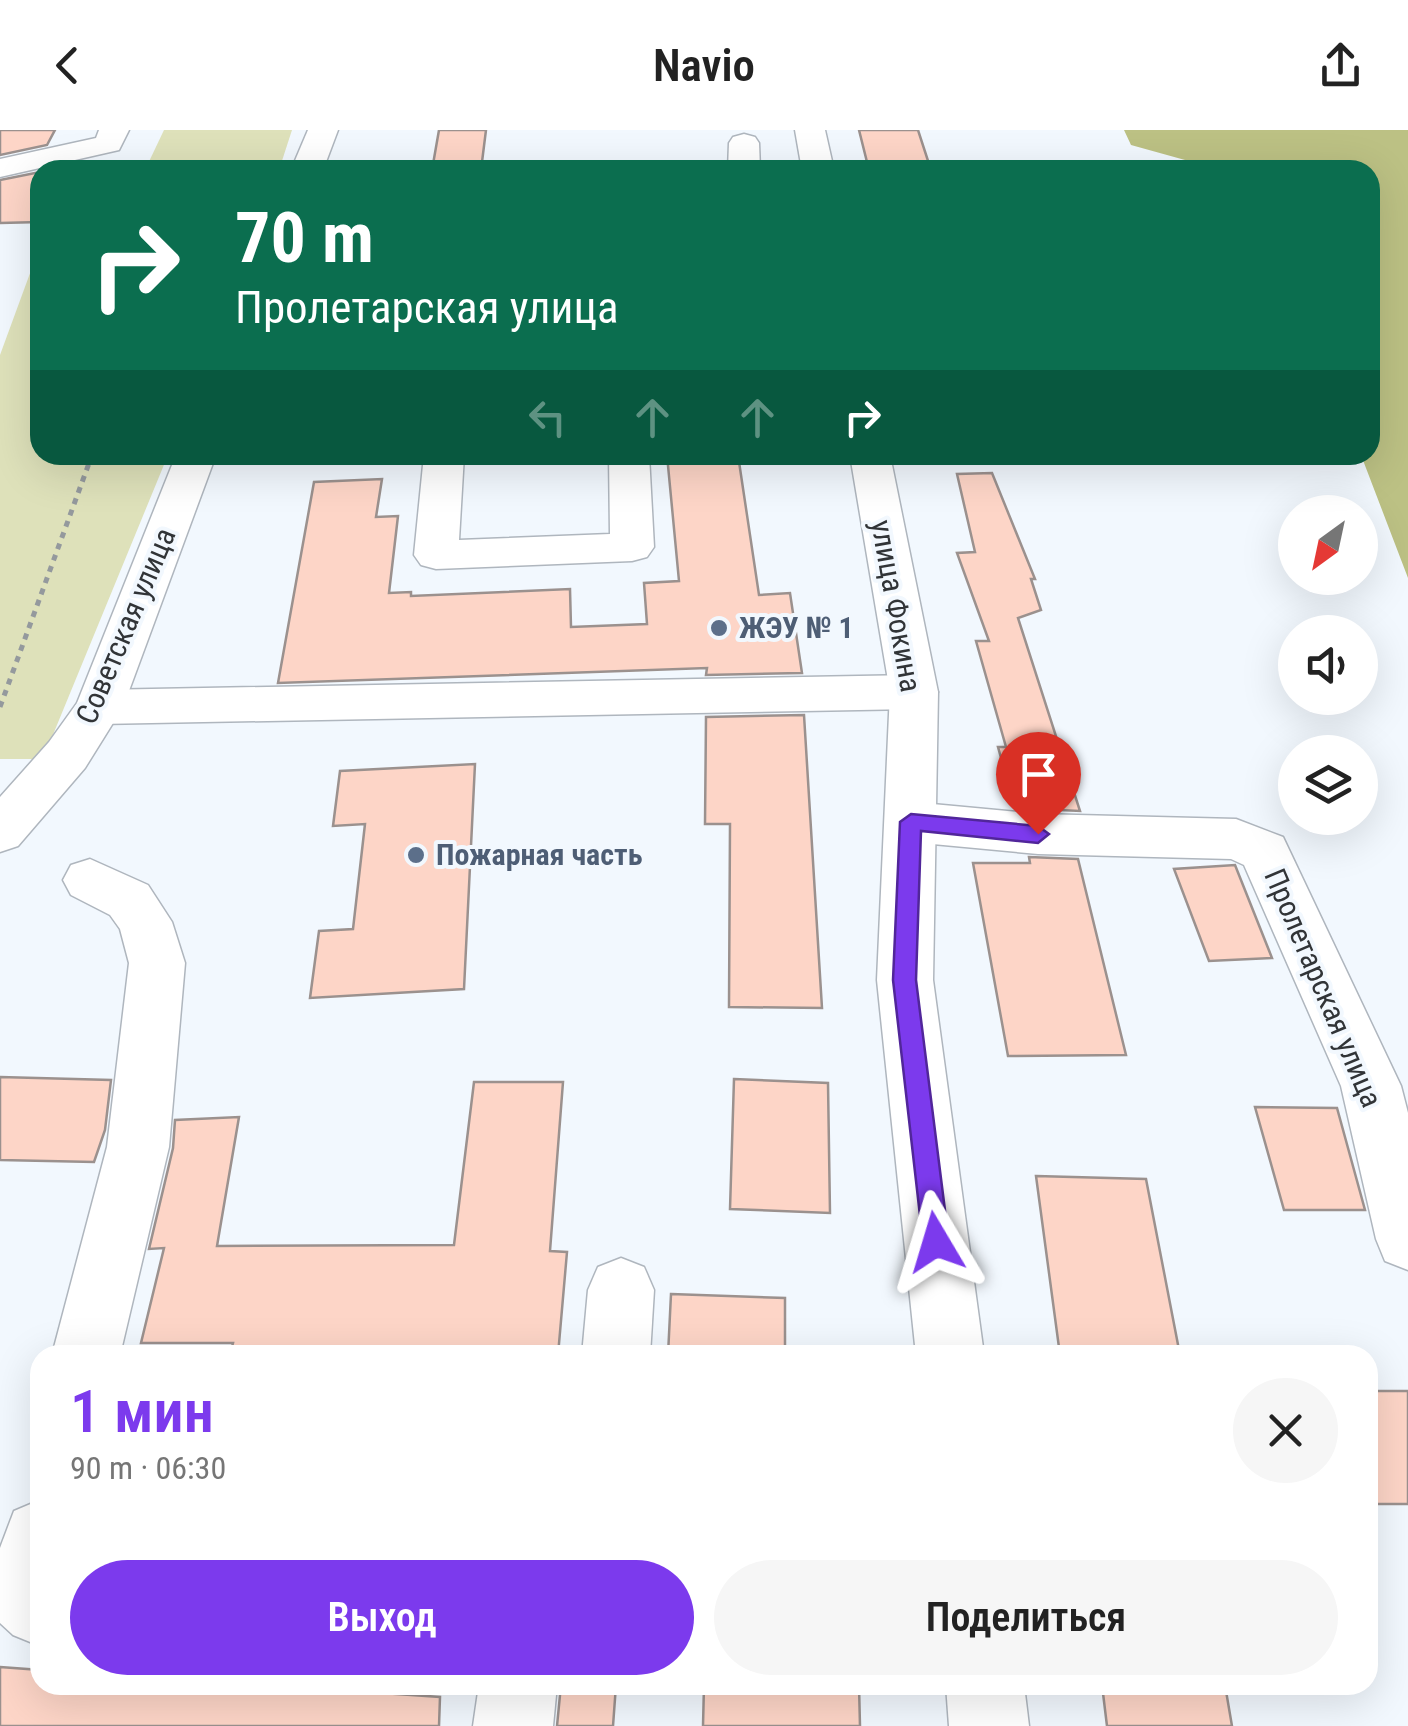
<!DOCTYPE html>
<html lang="ru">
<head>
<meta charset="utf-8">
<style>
  body { margin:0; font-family:"Roboto Condensed",sans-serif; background:#f6f6f6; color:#222; height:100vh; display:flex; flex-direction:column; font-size:38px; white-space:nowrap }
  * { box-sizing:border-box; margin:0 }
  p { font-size:32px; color:#767676 }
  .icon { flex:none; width:55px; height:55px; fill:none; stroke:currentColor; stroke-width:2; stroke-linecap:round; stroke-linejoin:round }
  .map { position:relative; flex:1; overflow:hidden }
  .details { position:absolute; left:30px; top:1215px; width:1348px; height:350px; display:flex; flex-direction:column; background:#fff; border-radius:30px; box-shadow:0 10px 40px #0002 }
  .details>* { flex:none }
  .guide { position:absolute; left:30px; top:30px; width:1350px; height:305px; border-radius:30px; box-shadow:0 10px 40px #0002; background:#0b6e4f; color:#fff; overflow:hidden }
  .needle { width:65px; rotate:213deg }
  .tools { position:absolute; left:1278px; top:365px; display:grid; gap:20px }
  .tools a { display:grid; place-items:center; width:100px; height:100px; border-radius:50%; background:#fff; box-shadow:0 10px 40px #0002; font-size:50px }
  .pin { position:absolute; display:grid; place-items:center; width:85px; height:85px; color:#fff; margin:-102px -42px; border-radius:50% 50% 50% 0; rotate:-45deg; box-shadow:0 0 10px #0007 }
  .pin .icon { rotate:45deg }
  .me { position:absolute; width:110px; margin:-55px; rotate:353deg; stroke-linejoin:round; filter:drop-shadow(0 0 8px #0008) }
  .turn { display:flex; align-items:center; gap:35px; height:210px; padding:0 40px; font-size:45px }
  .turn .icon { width:130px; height:130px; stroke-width:2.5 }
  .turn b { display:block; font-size:70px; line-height:85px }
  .lanes { display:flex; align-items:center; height:95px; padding:0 40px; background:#0003; justify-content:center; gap:50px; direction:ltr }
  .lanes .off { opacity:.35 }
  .round { display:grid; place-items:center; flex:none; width:105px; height:105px; border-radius:52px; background:#f6f6f6 }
  .overview { display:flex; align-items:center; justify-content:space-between; height:170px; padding:0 40px }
  h1 { font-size:60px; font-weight:600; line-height:75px; color:#7c3aed }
  .action { display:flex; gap:20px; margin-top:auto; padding:20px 40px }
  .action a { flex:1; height:115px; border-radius:60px; background:#7c3aed; color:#fff; font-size:40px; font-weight:600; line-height:115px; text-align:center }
  .action a+a { background:#f6f6f6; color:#222 }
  header { display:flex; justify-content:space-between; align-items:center; height:130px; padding:0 40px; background:#fff; font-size:45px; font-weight:600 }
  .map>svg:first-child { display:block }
  .green { fill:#dee1ba }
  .forest { fill:#bcc184 }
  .building { fill:#fdd5c7; stroke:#9b918e; stroke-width:2.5 }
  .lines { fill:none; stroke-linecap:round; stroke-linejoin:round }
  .minor-casing { stroke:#afb6be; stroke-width:3 }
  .major-casing { stroke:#afb6be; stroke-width:3 }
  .path { stroke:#94999d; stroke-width:5; stroke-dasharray:6 6; stroke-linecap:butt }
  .minor { fill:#fff; fill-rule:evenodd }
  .major { fill:#fff; fill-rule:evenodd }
  .route { fill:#7c3aed; stroke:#51269a; stroke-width:2.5 }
  .service-dot { fill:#5c6f8a; stroke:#f2f8fe; stroke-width:4 }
  .labels { text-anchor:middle; stroke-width:8; stroke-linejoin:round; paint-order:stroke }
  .street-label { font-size:30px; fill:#313437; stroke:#f2f8fe }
  .service-label { font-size:30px; font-weight:bold; fill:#4e5e75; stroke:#f2f8fe; text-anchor:start }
</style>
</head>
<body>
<header><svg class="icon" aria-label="back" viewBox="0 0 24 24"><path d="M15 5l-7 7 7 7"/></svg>Navio<svg class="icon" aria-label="share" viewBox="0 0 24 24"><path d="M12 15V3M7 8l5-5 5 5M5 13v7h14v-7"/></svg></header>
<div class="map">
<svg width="1408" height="1596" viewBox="0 0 1408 1596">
  <rect width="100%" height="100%" fill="#f2f8fe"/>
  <!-- green -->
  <g class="green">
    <polygon points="164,0 292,0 279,40 145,40"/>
    <polygon points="40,116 40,325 168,325 43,629 0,629 0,225"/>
  </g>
  <!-- forest -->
  <polygon class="forest" points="1124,0 1408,0 1408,448 1361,325 1370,325 1370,40 1221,40 1131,15"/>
  <!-- building -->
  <g class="building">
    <polygon points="0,0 55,0 47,15 0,25"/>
    <polygon points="439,0 486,0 481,40 432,40"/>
    <polygon points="859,0 918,0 931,40 869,40"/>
    <polygon points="40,42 40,92 0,93 0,50"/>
    <polygon points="667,325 738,325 759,465 790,463 802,543 706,545 707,538 278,553 314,352 382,349 376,387 398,386 389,463 411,462 411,466 570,459 571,497 647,494 644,453 679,451"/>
    <polygon points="992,343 1035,449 1031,449 1041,480 1018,488 1080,681 1015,678 998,617 1006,617 976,511 989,511 957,423 975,422 957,344"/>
    <polygon points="804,585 822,878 729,877 730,694 705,694 706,587"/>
    <polygon points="475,634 464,859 310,868 319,801 353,799 365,694 333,696 340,641"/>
    <polygon points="1029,727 1078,729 1126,925 1008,926 973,733 1030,733"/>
    <polygon points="1235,735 1272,828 1209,831 1174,739"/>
    <polygon points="0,947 111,950 105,1000 94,1032 0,1030"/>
    <polygon points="734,949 828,953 830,1083 730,1079"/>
    <polygon points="474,952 563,952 550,1121 567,1122 558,1225 230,1225 233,1213 141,1213 164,1118 149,1119 173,1018 175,990 239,987 217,1116 454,1115"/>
    <polygon points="1255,977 1337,978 1365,1080 1284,1080"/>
    <polygon points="1036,1046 1146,1049 1180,1225 1060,1225"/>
    <polygon points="671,1164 785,1168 785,1225 668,1225"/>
    <rect x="1368" y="1261" width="40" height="113"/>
    <polygon points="0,1537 40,1540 40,1555 265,1555 440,1567 439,1596 0,1596"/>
    <polygon points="561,1555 616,1555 613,1596 557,1596"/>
    <polygon points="704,1555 859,1555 860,1596 703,1596"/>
    <polygon points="1102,1555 1225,1555 1232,1596 1107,1596"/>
  </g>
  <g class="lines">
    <defs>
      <g id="minor">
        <polygon points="99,0 129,0 119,20 0,47 0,29 96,8"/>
        <polygon points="744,4 755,7 759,13 760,40 728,40 729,13 733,7"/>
        <polygon points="424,325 464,325 459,410 610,404 609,325 649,325 654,417 647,427 632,431 436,439 421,435 414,425"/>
        <polygon points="914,545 931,550 938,562 931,574 914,579 99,594 82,589 75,577 82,565 99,560"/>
        <polygon points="911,672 1038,684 1236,689 1283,707 1401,956 1408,983 1408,1140 1385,1131 1376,1109 1341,956 1244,735 1231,729 1038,724 911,712 893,706 885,692 893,678"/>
        <polygon points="90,729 148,755 172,792 185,833 169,1017 120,1225 52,1225 107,1017 129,833 120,799 110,785 71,765 63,750 71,735"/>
        <polygon points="621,1128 644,1137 654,1160 650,1225 582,1225 588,1160 598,1137"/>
        <polygon points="40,1370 40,1516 13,1505 0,1493 0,1418 14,1381"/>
        <polygon points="479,1555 557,1555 553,1596 473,1596"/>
      </g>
      <g id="major">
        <polygon points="308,0 338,0 323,40 291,40"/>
        <polygon points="795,0 825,0 834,40 802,40"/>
        <polygon points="176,325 216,325 123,577 85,638 18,716 0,722 0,667 49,612 77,573"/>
        <polygon points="850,325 890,325 938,562 933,850 984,1225 916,1225 877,850 890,562"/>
        <polygon points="946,1555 1024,1555 1029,1596 949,1596"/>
      </g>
    </defs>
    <!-- minor casing -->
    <use href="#minor" class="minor-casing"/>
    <!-- major casing -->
    <use href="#major" class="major-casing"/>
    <!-- path -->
    <polyline class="path" points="0,577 92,325"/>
    <!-- minor -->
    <use href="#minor" class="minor"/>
    <!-- major -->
    <use href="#major" class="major"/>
  </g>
  <!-- route -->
  <polygon class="route" points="911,684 1038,696 1049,704 1038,713 921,701 916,850 949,1112 945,1122 936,1125 927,1122 923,1112 893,850 900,692"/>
  <!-- markers -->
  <g class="service-dot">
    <circle cx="719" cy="498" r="10"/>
    <circle cx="416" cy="725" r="10"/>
  </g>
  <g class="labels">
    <!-- street labels -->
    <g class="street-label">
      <text transform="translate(896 476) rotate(80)" y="10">улица Фокина</text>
      <text transform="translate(126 496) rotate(-67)" y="10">Советская улица</text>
      <text transform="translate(1323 858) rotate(67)" y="10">Пролетарская улица</text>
    </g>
    <!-- service labels -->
    <g class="service-label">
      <text x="739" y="508">ЖЭУ № 1</text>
      <text x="436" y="735">Пожарная часть</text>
    </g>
  </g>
</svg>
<div class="tools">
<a><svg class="needle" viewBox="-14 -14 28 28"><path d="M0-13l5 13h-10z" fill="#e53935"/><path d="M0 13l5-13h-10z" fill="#767676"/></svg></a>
<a><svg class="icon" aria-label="sound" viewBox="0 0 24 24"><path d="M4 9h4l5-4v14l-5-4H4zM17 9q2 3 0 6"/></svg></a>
<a><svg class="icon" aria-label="layers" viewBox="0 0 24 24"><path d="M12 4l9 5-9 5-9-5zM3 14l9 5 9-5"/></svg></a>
</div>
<div class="pin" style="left:1038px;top:704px;background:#d93025"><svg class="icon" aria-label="arrive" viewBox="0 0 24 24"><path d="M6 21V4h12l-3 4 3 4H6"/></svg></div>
<svg class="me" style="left:936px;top:1112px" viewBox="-20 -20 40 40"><path d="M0-17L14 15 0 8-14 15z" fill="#7c3aed" stroke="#fff" stroke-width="4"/></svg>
<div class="guide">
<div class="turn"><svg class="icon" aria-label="right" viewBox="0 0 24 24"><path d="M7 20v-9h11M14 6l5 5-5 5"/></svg><div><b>70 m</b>Пролетарская улица</div></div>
<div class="lanes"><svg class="icon off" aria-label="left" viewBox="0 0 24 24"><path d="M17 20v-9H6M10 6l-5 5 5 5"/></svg><svg class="icon off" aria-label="ahead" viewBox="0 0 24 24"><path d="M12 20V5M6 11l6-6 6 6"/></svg><svg class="icon off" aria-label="ahead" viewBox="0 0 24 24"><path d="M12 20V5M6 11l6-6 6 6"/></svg><svg class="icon" aria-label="right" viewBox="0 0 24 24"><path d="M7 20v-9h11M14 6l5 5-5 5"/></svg></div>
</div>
<section class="details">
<div class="overview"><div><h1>1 мин</h1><p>90 m · 06:30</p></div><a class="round"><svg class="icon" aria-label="close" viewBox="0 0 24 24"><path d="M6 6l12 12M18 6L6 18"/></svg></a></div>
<div class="action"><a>Выход</a><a>Поделиться</a></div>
</section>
</div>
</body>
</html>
